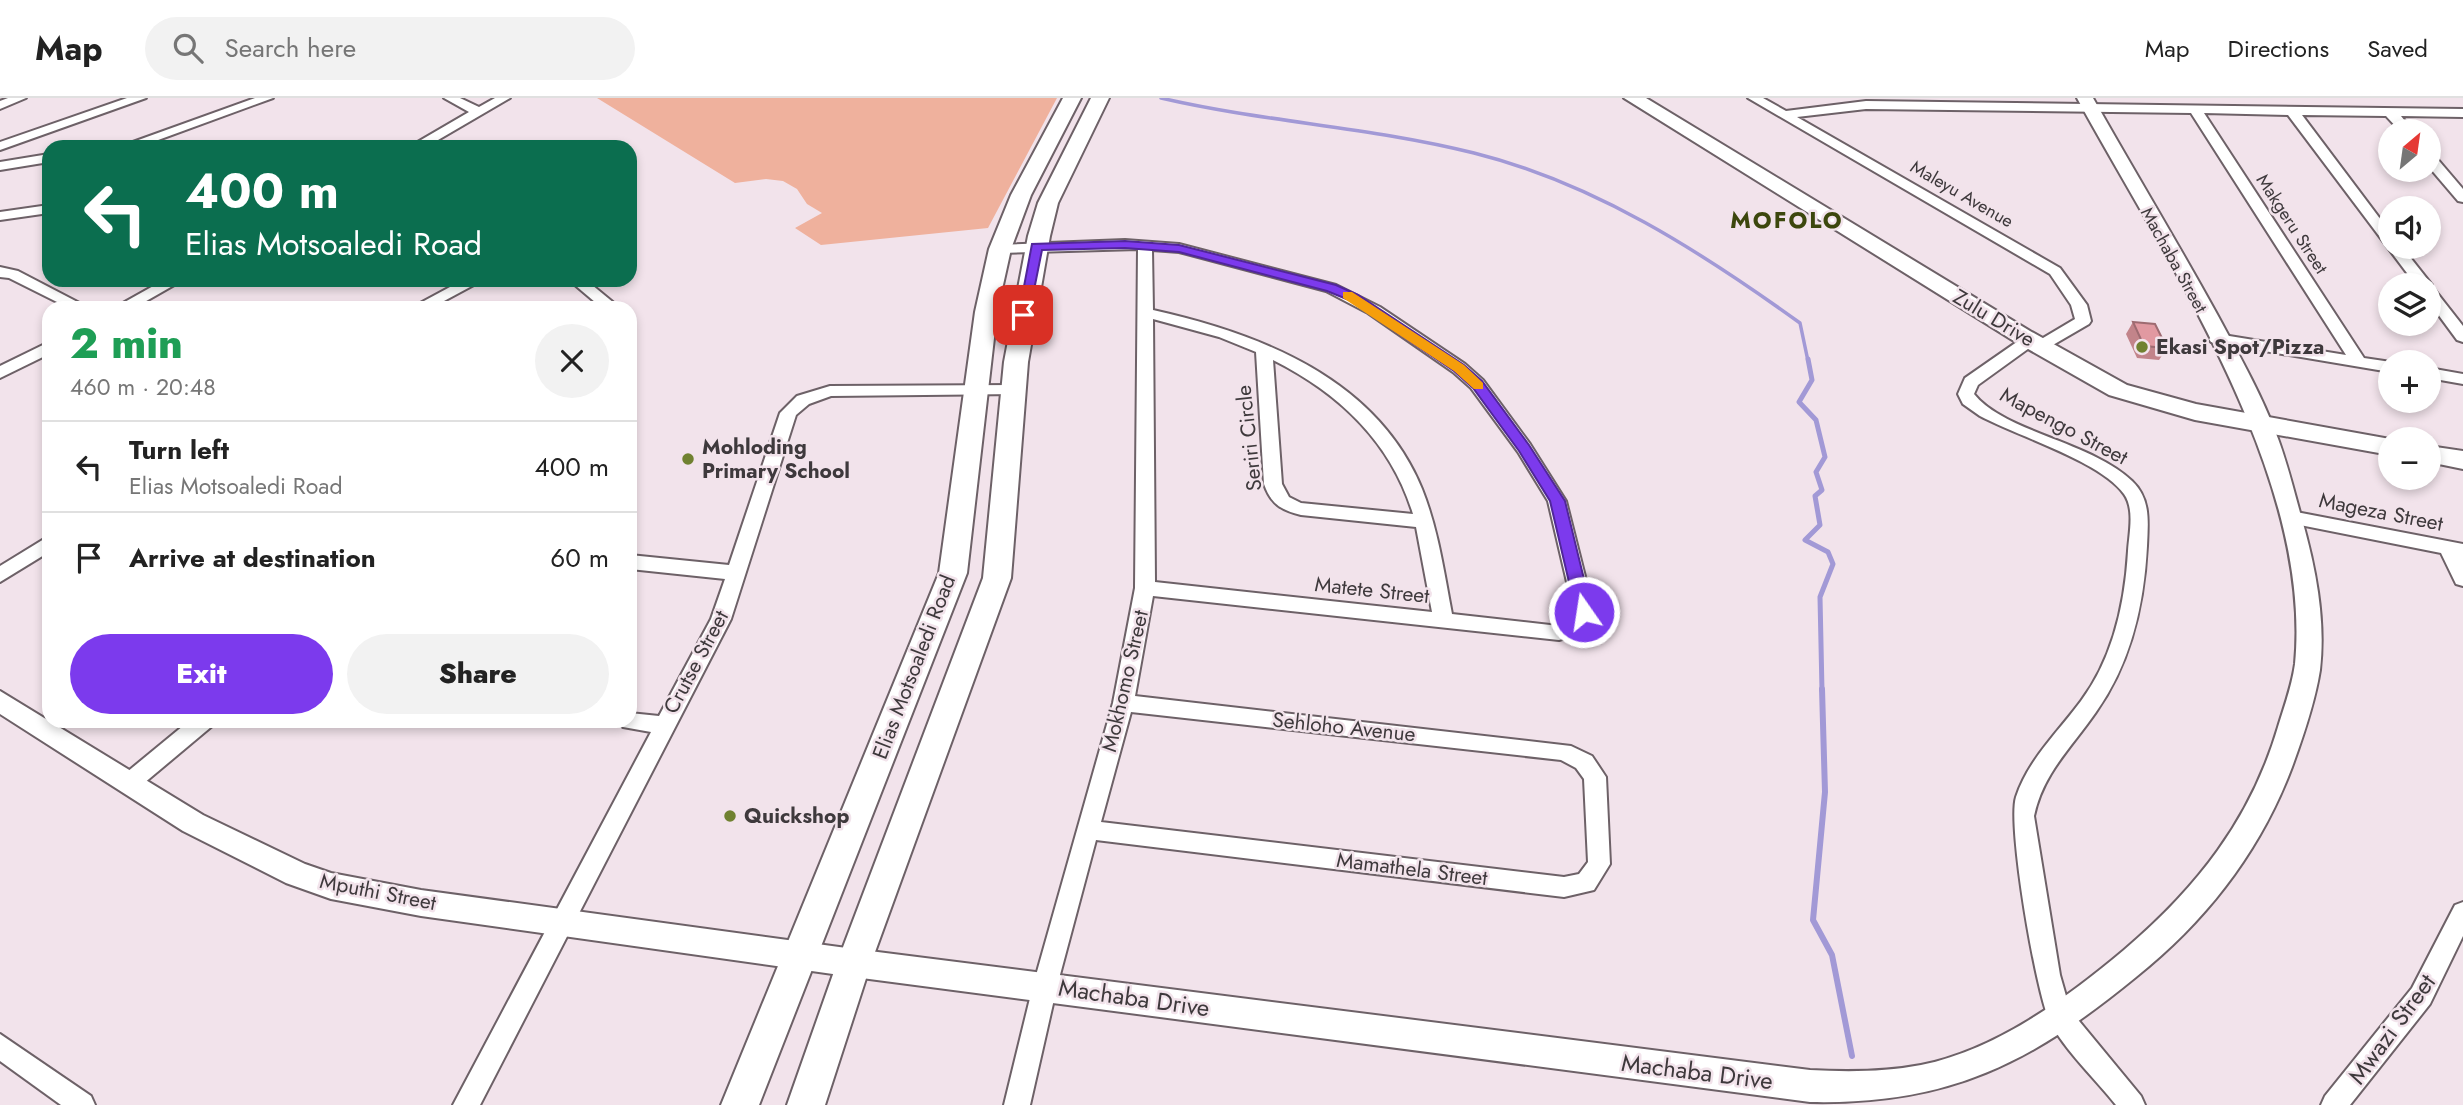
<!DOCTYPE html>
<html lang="en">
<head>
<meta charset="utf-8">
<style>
  body { margin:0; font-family:Jost,sans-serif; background:#f2f2f2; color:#222; height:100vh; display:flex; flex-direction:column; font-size:26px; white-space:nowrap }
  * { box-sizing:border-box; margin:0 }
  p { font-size:23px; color:#767676 }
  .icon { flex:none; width:38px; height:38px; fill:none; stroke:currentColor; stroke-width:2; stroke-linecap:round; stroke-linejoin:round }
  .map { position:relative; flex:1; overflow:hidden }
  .drawer { position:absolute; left:42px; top:203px; width:595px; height:427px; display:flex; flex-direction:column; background:#fff; border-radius:21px; box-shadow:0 4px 10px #0003 }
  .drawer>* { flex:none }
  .top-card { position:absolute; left:42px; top:42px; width:595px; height:147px; border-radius:21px; box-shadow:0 4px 10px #0003; background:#0b6e4f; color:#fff; overflow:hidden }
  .needle { width:46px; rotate:29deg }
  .buttons { position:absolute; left:2378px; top:21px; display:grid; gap:14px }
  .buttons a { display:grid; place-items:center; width:63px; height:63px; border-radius:50%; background:#fff; box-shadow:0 4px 10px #0003; font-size:35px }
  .pin { position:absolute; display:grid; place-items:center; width:60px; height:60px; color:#fff; margin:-30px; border-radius:14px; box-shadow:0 4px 10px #0006 }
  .me { position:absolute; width:77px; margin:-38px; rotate:347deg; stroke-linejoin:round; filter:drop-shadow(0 0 5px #0008) }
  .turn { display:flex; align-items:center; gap:24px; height:147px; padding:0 28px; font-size:32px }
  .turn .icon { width:91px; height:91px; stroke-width:2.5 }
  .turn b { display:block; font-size:49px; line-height:60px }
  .round { display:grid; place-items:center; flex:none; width:74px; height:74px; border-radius:37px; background:#f2f2f2 }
  .headline { display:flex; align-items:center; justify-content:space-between; height:119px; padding:0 28px }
  h1 { font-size:42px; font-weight:800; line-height:52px; color:#1e9e55 }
  .action { display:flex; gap:14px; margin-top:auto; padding:14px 28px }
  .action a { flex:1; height:80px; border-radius:42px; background:#7c3aed; color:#fff; font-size:28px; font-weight:800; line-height:80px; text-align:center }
  .action a+a { background:#f2f2f2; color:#222 }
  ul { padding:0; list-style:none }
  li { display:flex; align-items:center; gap:21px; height:91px; padding:0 28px; border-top:2px solid #e0e0e0 }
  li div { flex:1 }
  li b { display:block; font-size:26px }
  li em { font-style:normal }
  header { display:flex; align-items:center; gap:42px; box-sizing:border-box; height:98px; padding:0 35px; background:#fff; border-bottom:2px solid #e0e0e0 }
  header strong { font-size:33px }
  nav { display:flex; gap:38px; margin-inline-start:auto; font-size:24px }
  .search { width:490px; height:63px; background:#f2f2f2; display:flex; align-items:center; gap:18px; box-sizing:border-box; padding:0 24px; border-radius:38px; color:#767676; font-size:26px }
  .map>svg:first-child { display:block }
  .green { fill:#efb19d }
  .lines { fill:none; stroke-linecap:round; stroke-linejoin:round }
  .stream-far2 { stroke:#a299d6; stroke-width:3.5 }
  .stream-far1 { stroke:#a299d6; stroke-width:5 }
  .stream { stroke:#a299d6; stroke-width:6 }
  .minor-casing { stroke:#6d6167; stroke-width:4 }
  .tertiary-casing { stroke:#6d6167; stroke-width:4 }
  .secondary-casing { stroke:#6d6167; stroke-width:4 }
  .minor { fill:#fff; fill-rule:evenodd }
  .tertiary { fill:#fff; fill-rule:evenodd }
  .secondary { fill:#fff; fill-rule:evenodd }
  .wall { fill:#c2848a }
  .building { fill:#e199a1; stroke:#9e6b71; stroke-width:2 }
  .route { fill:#7c3aed; stroke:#51269a; stroke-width:2 }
  .slow { fill:#f59e0b }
  .poi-dot { fill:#708130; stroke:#f2e3eb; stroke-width:2.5 }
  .labels { text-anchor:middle; stroke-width:5; stroke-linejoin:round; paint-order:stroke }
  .far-street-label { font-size:18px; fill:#3e393c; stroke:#f2e3eb }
  .street-label { font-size:21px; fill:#3e393c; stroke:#f2e3eb }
  .poi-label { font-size:21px; font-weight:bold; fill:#3e393c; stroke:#f2e3eb; text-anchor:start }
  .far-district-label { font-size:23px; font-weight:bold; letter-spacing:2px; fill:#3c470d; stroke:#f2e3eb }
  .near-street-label { font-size:24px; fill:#3e393c; stroke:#f2e3eb }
</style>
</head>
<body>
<header>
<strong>Map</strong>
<div class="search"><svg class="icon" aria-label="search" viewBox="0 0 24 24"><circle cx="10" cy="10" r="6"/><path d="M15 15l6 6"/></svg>Search here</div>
<nav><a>Map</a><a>Directions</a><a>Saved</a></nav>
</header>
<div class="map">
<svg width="2463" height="1007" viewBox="0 0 2463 1007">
  <rect width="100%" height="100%" fill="#f2e3eb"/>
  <!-- green -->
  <polygon class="green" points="597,0 1057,0 988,130 821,147 795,130 822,115 807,106 797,91 783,83 766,81 735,85"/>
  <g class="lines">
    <!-- stream-far2 -->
    <path class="stream-far2" d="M 1161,0 C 1264,24 1371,29 1474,55 C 1594,85 1700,153 1800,225 L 1808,263"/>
    <!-- stream-far1 -->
    <polyline class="stream-far1" points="1808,261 1812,282 1799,304 1816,322 1825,359 1816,374 1822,392 1815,398 1820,427 1805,442 1828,454 1833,466 1820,499 1822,593"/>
    <!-- stream -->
    <polyline class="stream" points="1822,591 1825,694 1813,822 1832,857 1852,958"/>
    <defs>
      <g id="minor">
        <polygon points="8,0 26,0 0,11 0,3"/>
        <polygon points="127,0 146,0 0,52 0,44"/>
        <polygon points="255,0 273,0 139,49 119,49"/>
        <polygon points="444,0 460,0 479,9 495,0 510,0 426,49 409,49 469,14"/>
        <path d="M 1748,0 L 1763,0 L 1786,13 L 1866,3 L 2463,11 L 2463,19 L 2401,18 L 2413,33 L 2400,33 L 2386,18 L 2302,17 L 2390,134 L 2390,149 L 2402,149 L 2432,187 L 2430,190 L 2434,191 L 2463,228 L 2463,244 L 2457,242 L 2429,204 L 2429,187 L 2416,187 L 2288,17 L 2204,15 L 2364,260 L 2391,264 L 2390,274 L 2211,244 L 2209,241 L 2217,236 L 2346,257 L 2191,15 L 1866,11 L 1797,19 L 2060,170 L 2087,207 L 2091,223 L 2089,226 L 2046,251 L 2040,253 L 2032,248 L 1978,287 L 1974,296 C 2004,334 2092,344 2132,383 C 2151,401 2148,424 2147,448 C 2144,507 2131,565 2096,614 C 2072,649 2043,675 2034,718 L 2060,877 L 2070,912 L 2141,998 L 2145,1007 L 2116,1007 C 2096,982 2064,951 2050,924 C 2036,895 2007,727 2016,699 C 2028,662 2058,634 2081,603 C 2113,560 2125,505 2128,453 C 2129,436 2135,411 2124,396 C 2100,363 2017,338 1980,318 L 1963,306 L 1958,296 L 1965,280 L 2024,239 L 2036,239 L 2038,243 L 2075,221 L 2071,207 L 2050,176 Z"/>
        <polygon points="49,56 49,64 0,72 0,64"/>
        <polygon points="2429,56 2434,57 2463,91 2463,104 2458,103 2429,69"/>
        <polygon points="49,107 49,115 0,122 0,114"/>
        <path d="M 1125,142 L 1179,146 L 1336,187 L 1380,209 L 1465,266 L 1483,282 L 1530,346 L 1566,403 L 1594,514 L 1584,534 L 1559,542 L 1153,498 L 1135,598 L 1571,648 L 1592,658 L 1606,679 L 1610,766 L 1594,792 L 1564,799 L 1096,742 L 1057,888 L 1030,1007 L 1004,1007 L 1033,888 L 1113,605 L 1135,490 L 1138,151 L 1000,155 L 993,151 L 1000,147 ZM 1152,152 L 1179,154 L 1326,193 L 1368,215 L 1453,274 L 1471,290 L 1518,354 L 1548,403 L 1574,514 L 1570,524 L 1559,528 L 1452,516 C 1444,474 1438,431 1422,391 C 1377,281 1261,236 1153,212 ZM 1153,221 L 1219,239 L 1256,254 L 1264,386 C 1271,406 1281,412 1301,417 L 1416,429 L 1432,514 L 1155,484 ZM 1273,262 C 1339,295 1391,344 1413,416 L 1301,405 L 1289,399 L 1282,386 ZM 1131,614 L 1561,662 L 1576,670 L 1584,681 L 1588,764 L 1579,776 L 1564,779 L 1101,724 Z"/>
        <polygon points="0,169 18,173 89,210 69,210 9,180 0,179"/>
        <polygon points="164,182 183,182 134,210 114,210"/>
        <polygon points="463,182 483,182 431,210 411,210"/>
        <polygon points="569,182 586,182 620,210 602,210"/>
        <polygon points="49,244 49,256 0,280 0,268"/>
        <polygon points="2429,270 2463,276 2463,286 2429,280"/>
        <polygon points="1015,287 1021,288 1023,292 1021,296 831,298 809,306 796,317 731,521 480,1007 453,1007 651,634 623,629 620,623 630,623 630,615 659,618 711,521 725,481 630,471 630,457 729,467 780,315 797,298 830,288"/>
        <polygon points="2291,413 2463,446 2463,488 2456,486 2441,455 2285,424 2282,419"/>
        <polygon points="49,438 49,454 0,484 0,468"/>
        <polygon points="189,623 214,623 211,629 137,691 129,694 121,691 118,685 121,679"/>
        <polygon points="2463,804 2463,838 2430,906 2350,1007 2321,1007 2325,998 2412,890 2455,807"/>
        <polygon points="0,936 91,998 95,1007 61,1007 0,963"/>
      </g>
      <path id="tertiary" d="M 2077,0 L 2093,0 C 2134,73 2178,145 2218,218 C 2238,255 2260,294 2275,333 C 2286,360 2293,390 2301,418 C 2315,467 2326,520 2320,572 C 2315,604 2303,639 2292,669 C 2260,754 2206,823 2136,879 C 2031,965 1949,1007 1810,1004 L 854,879 L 421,818 L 331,801 L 286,785 L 183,733 L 0,616 L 0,593 L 203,717 L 305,766 L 331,775 L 421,792 L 854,851 L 1810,972 C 1847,974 1884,974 1921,967 C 1996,952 2067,900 2124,852 C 2197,790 2251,721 2278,629 C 2284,609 2292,588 2295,566 C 2313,376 2165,161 2077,0 Z"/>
      <g id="secondary">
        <polygon points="1063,0 1081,0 1031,97 1011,151 997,214 967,475 759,1007 721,1007 939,475 975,214 989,151 1011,97"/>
        <polygon points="1091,0 1109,0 1058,105 1050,138 1028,264 1011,480 871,865 825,1007 787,1007 837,865 983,480 1004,264 1028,138 1038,105"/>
        <polygon points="1624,0 1646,0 2030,233 2127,287 2196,306 2390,341 2390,357 2195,322 2109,297 2014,243"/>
        <polygon points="2429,348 2463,353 2463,371 2429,364"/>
      </g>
    </defs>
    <!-- minor casing -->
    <use href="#minor" class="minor-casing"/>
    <!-- tertiary casing -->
    <use href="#tertiary" class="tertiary-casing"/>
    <!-- secondary casing -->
    <use href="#secondary" class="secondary-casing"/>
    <!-- minor -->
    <use href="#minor" class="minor"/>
    <!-- tertiary -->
    <use href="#tertiary" class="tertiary"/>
    <!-- secondary -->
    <use href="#secondary" class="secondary"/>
  </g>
  <!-- wall -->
  <polygon class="wall" points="2133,224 2167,250 2159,262 2137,260 2126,236"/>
  <!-- building -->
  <polygon class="building" points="2133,224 2155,226 2167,250 2144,248"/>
  <!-- route -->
  <polygon class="route" points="1125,143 1179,147 1336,187 1358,197 1464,267 1482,283 1529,347 1565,403 1592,514 1589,519 1578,519 1576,514 1550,403 1519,353 1473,290 1454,273 1349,202 1327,193 1179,154 1125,150 1042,152 1029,217 1018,220 1032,146"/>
  <!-- slow -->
  <polygon class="slow" points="1343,194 1352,194 1464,267 1483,285 1483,291 1474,291 1454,273 1343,200"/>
  <!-- markers -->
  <g class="poi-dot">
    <circle cx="2142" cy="249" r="7"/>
    <circle cx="688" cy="361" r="7"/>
    <circle cx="730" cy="718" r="7"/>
  </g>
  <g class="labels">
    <!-- far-street labels -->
    <g class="far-street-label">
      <text transform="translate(1962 96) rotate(30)" y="6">Maleyu Avenue</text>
      <text transform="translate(2292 126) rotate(57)" y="6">Makgeru Street</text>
      <text transform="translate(2174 162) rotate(61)" y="6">Machaba Street</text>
    </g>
    <!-- street labels -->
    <g class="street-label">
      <text transform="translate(1994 220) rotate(31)" y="7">Zulu Drive</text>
      <text transform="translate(2064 328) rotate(28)" y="7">Mapengo Street</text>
      <text transform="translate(1249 340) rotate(-96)" y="7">Seriri Circle</text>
      <text transform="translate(2381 414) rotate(11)" y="7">Mageza Street</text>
      <text transform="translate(1372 492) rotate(6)" y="7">Matete Street</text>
      <text transform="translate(696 564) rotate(-62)" y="7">Crutse Street</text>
      <text transform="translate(914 569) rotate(-69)" y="7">Elias Motsoaledi Road</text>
      <text transform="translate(1125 583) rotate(-77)" y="7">Mokhomo Street</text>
      <text transform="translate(1344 629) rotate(6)" y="7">Sehloho Avenue</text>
      <text transform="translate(1412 771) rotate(7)" y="7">Mamathela Street</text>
      <text transform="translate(378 794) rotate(11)" y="7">Mputhi Street</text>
    </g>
    <!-- poi labels -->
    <g class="poi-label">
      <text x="2156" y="256">Ekasi Spot/Pizza</text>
      <text x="702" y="356">Mohloding<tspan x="702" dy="24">Primary School</tspan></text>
      <text x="744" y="725">Quickshop</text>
    </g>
    <!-- far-district labels -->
    <g class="far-district-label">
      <text x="1787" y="130">MOFOLO</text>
    </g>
    <!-- near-street labels -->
    <g class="near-street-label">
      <text transform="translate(1134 900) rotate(8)" y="8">Machaba Drive</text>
      <text transform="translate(2392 931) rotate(-54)" y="8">Mwazi Street</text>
      <text transform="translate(1697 974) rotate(7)" y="8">Machaba Drive</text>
    </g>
  </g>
</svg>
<div class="buttons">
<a><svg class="needle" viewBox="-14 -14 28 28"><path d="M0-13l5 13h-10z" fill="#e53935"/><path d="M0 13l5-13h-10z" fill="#767676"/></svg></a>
<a><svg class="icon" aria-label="sound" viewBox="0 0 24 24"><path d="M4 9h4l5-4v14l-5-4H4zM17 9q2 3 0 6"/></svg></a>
<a><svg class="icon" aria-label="layers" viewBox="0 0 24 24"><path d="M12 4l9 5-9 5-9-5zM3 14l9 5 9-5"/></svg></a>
<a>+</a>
<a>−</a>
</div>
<div class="pin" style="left:1023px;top:217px;background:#d93025"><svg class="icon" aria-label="arrive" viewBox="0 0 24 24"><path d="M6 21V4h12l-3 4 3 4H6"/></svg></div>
<svg class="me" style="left:1584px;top:514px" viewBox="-20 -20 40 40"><circle r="17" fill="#7c3aed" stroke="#fff" stroke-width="3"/><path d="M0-11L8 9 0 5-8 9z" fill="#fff"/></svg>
<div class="top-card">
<div class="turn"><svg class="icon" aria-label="left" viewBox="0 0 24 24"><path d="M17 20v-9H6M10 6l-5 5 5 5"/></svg><div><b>400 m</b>Elias Motsoaledi Road</div></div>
</div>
<section class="drawer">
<div class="headline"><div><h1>2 min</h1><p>460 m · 20:48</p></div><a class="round"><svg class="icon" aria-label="close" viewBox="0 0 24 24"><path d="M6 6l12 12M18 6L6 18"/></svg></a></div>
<ul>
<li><svg class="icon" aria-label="left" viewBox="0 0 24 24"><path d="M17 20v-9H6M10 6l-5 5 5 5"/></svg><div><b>Turn left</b><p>Elias Motsoaledi Road</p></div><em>400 m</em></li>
<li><svg class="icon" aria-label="arrive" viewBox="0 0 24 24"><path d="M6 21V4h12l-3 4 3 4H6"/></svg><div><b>Arrive at destination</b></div><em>60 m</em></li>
</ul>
<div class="action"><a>Exit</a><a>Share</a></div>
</section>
</div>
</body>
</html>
